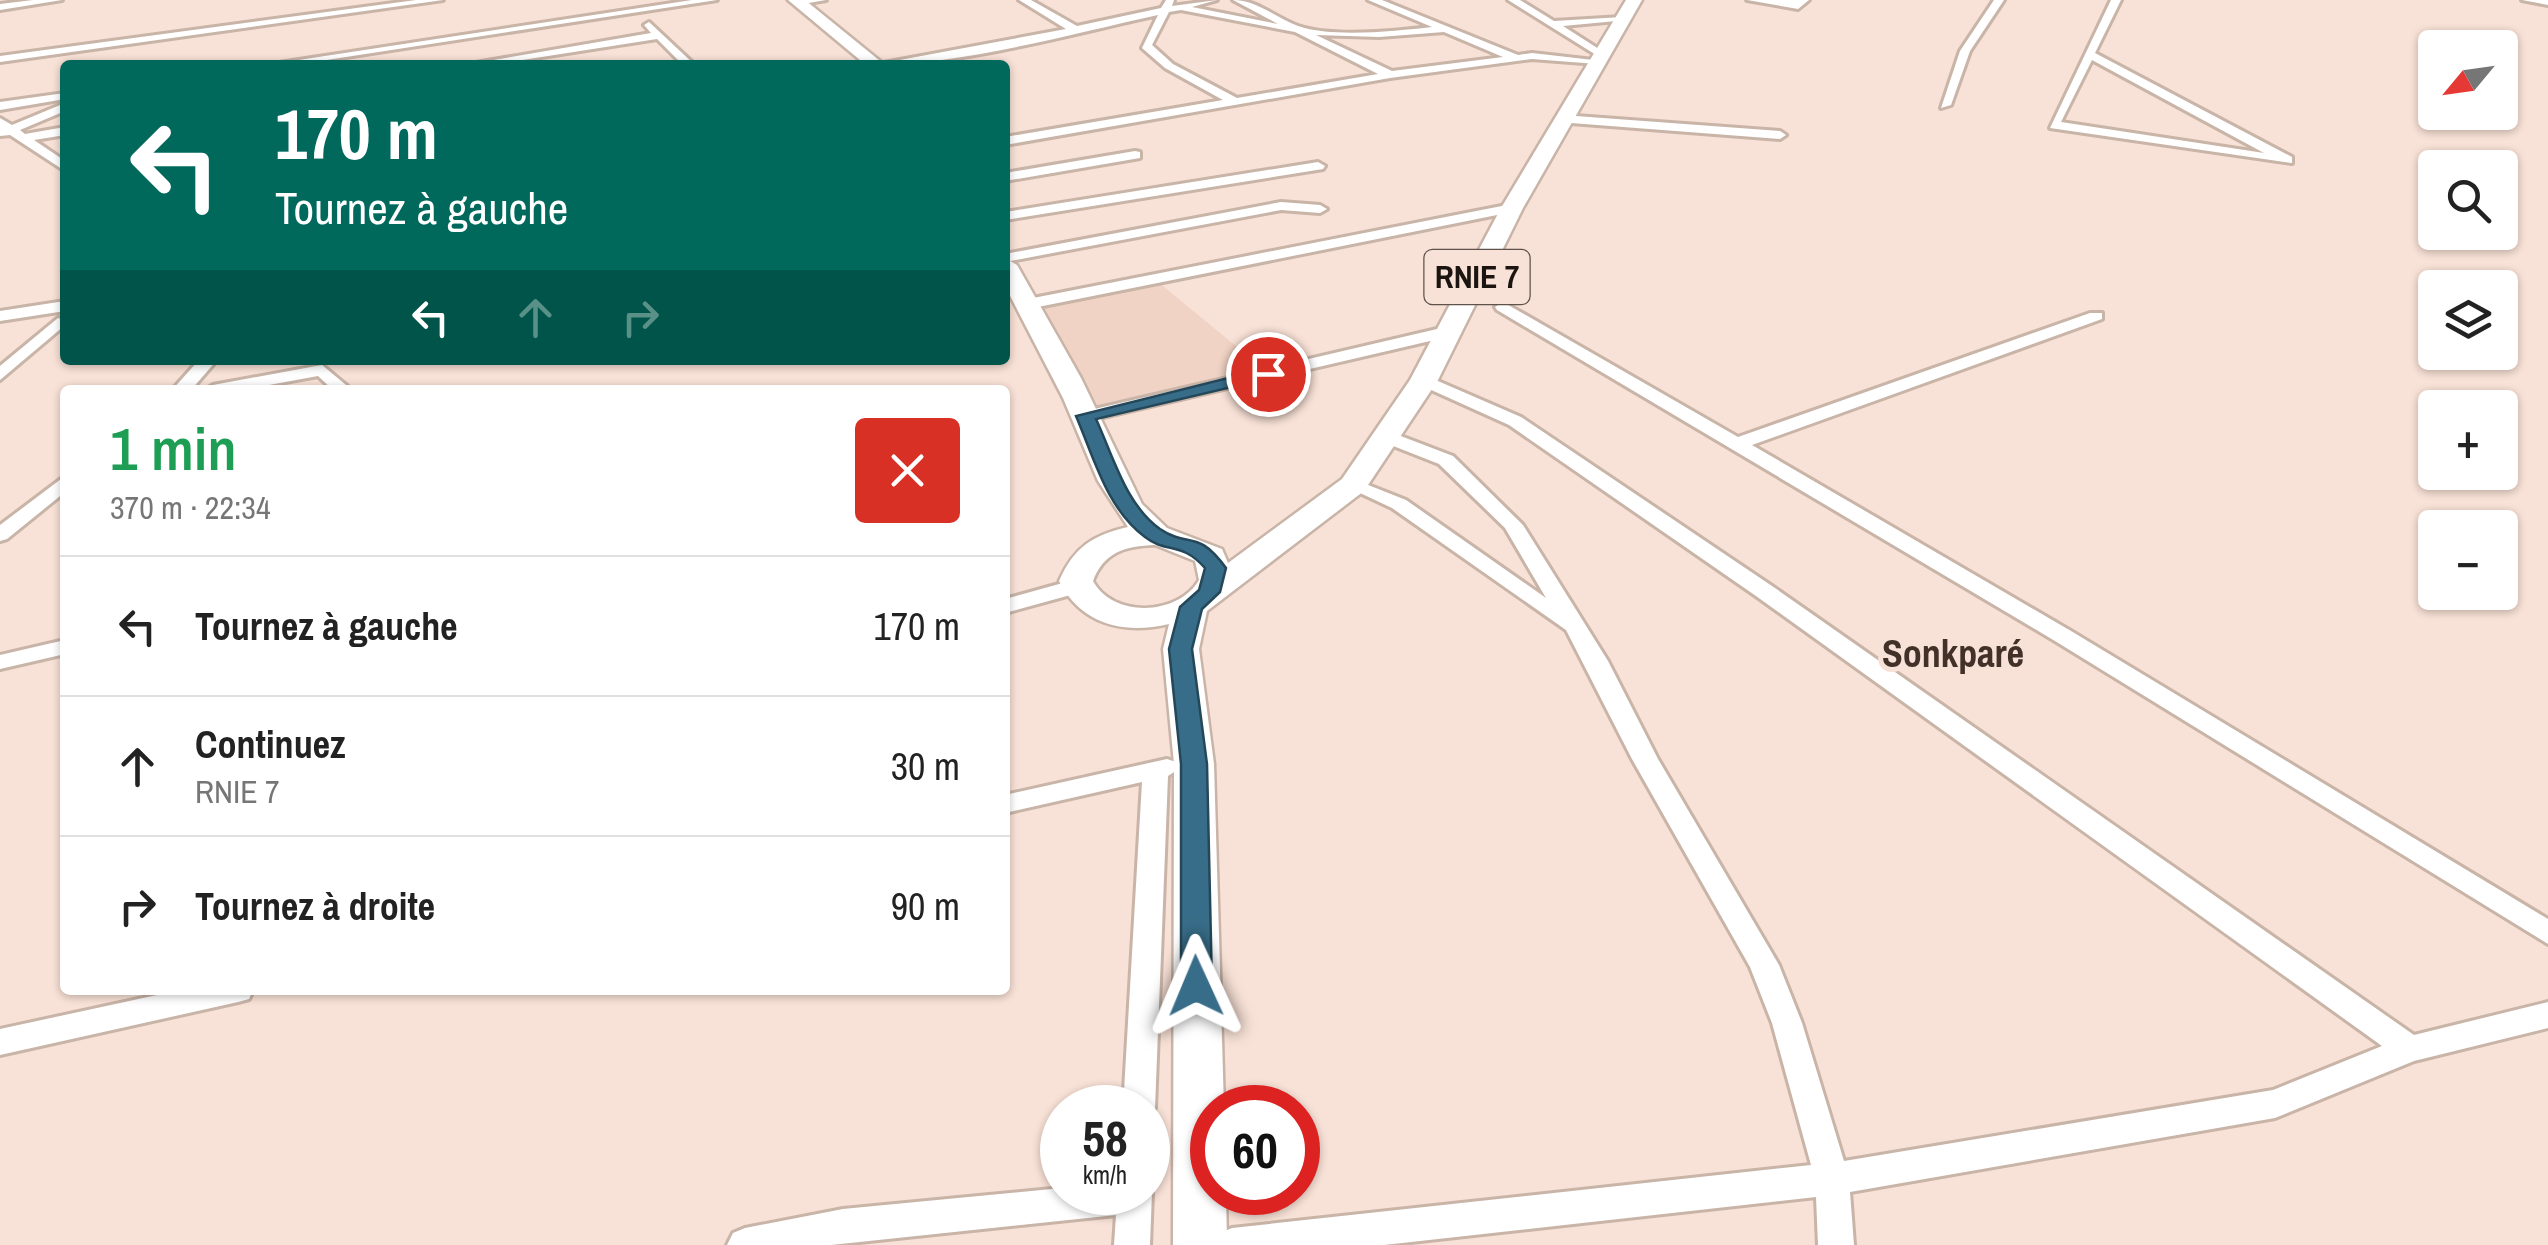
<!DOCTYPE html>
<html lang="fr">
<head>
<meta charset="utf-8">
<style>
  body { margin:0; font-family:"Archivo Narrow",sans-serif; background:#f6f6f6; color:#222; height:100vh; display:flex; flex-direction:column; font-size:38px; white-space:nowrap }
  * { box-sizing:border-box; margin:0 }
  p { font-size:32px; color:#767676 }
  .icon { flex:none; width:55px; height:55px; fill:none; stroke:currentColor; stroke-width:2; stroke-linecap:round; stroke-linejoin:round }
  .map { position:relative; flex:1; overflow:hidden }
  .panel { position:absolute; left:60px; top:385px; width:950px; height:610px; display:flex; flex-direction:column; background:#fff; border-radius:10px; box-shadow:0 2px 8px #0004 }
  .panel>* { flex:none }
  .banner { position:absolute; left:60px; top:60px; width:950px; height:305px; border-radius:10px; box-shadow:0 2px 8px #0004; background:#00695c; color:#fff; overflow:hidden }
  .needle { width:65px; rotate:241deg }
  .tools { position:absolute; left:2418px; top:30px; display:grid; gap:20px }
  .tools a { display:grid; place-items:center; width:100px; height:100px; border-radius:10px; background:#fff; box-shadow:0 2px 8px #0004; font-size:50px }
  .speed { position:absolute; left:1040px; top:1085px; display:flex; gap:20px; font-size:50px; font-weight:700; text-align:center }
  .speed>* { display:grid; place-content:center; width:130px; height:130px; border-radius:50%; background:#fff; box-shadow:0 2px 8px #0004; line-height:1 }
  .speed small { font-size:25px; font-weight:400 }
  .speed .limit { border:15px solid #d22; background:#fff; color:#111 }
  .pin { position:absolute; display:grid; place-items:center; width:85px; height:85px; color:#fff; margin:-42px; border:5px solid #fff; border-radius:50%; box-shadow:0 2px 10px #0007 }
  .me { position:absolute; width:110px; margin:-55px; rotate:359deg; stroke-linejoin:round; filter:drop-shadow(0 0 8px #0008) }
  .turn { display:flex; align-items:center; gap:35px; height:210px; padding:0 50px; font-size:45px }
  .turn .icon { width:130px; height:130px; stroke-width:2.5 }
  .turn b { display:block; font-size:70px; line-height:85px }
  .lanes { display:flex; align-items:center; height:95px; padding:0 50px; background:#0003; justify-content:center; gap:50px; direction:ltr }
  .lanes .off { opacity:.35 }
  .round { display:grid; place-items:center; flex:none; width:105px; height:105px; border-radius:10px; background:#f6f6f6 }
  .headline { display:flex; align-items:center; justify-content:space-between; height:170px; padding:0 50px }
  h1 { font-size:60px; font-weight:600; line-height:75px; color:#1e9e55 }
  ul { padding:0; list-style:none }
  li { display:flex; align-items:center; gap:30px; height:140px; padding:0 50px; border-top:2px solid #e0e0e0 }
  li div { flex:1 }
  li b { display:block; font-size:38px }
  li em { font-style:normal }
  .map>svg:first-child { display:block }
  .built { fill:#f0d3c4 }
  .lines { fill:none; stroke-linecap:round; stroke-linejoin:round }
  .street-casing { stroke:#c9b4a8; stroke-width:6 }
  .primary-casing { stroke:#c9b4a8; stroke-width:5 }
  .street { fill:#fff; fill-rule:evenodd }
  .primary { fill:#fff; fill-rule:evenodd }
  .route { fill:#386d89; stroke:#244759; stroke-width:2.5 }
  .labels { text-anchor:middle; stroke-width:10; stroke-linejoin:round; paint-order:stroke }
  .shield { fill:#f8e1d6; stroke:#5e524b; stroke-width:2.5 }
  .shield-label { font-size:32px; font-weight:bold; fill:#1c1410 }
  .neighbourhood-label { font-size:38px; font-weight:bold; fill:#423128; stroke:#f8e1d6 }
</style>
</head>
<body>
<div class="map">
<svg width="2548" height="1245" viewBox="0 0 2548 1245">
  <rect width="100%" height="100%" fill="#f8e1d6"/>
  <!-- built -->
  <polygon class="built" points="1158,282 1265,370 1097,409 1041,306"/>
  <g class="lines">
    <defs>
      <g id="street">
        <polygon points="33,0 62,0 0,10 0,4"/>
        <polygon points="416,0 443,0 0,62 0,56"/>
        <polygon points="692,0 717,0 294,65 266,65"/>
        <polygon points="801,0 826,0 797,5"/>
        <path d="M 1019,0 L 1031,0 L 1077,26 L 1161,8 L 1166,0 L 1174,0 L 1172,6 L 1217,0 L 1192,7 L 1278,24 L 1233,0 C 1257,0 1276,18 1298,26 C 1333,38 1395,31 1432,27 L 1368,0 L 1382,0 L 1518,55 L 1532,53 L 1602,61 L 1597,64 L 1532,59 L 1390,78 L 1005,145 L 1005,137 L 1223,100 L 1165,68 L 1142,48 L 1158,15 C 1071,34 961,65 873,65 L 1066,29 ZM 1181,10 L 1295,32 L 1378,74 L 1237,98 L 1173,64 L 1152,45 L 1169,12 ZM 1444,32 L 1503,57 L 1392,71 L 1316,35 L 1379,37 Z"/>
        <polygon points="1508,0 1520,0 1554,21 1622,17 1627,20 1563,26 1605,53 1601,58"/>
        <polygon points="1747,0 1809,0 1798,9"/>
        <polygon points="1994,0 2004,0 1970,51 1951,105 1941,108 1960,51"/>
        <path d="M 2111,0 L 2121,0 L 2095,53 L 2292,157 L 2292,163 L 2050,128 ZM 2092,60 L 2264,153 L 2061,122 Z"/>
        <polygon points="2522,0 2548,0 2548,5"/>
        <polygon points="649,22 695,65 683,65 657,39 491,65 464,65 651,33 644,25"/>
        <polygon points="65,93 65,99 0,110 0,102"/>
        <polygon points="65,103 65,111 20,130 25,134 65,127 65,135 34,140 65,161 65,171 10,135 0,136 0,118 12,125"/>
        <polygon points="1562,115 1780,131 1786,135 1780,139 1558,122 1558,116"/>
        <polygon points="1135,151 1140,152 1140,158 1005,181 1005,173"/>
        <polygon points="1318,162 1325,166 1323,169 1005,220 1005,212"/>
        <polygon points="1281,202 1320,205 1327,209 1320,213 1281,210 1005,262 1005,254"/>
        <polygon points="1512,204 1517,205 1517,211 1028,309 1020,304 1028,299"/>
        <polygon points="65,301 65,311 0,321 0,311"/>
        <polygon points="1503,302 1738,437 2090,313 2102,313 2102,319 1752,445 2071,631 2548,919 2548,944 2055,641 1497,310 1495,307"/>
        <polygon points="58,318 64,320 64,326 0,380 0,366"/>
        <polygon points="1450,326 1456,327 1456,335 1086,421 1077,416 1086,411"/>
        <polygon points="199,360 217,360 191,390 172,390"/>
        <polygon points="322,365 352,390 333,390 318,376 242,390 204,390 213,385"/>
        <polygon points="1424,375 1521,417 1772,586 2414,1035 2548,1002 2548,1028 2414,1061 2275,1118 1850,1192 1854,1245 1818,1245 1816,1197 1384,1245 1214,1245 1220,1233 1232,1228 1811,1165 1772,1023 1750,967 1632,759 1566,630 1392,508 1343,485 1353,479 1406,500 1546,598 1505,528 1439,464 1378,440 1376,436 1385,430 1453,456 1523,525 1608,661 1658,759 1779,965 1802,1023 1844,1161 2273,1090 2382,1046 1756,596 1509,425 1418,384 1415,380"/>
        <polygon points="65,476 65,492 7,539 0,541 0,525"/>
        <polygon points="1077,579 1088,586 1085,591 1005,613 1005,599"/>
        <polygon points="65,640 65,654 0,669 0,655"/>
        <polygon points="1167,759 1176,762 1180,768 1168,776 1155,1108 1148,1119 1148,1108 1123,1108 1142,782 1005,813 1005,795"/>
        <polygon points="180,990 253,990 249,999 238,1002 0,1055 0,1029"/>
        <polygon points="1148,1182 1152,1192 1150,1245 1114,1245 1116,1215 831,1245 727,1245 733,1233 745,1228 843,1209 1062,1188 1062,1192 1148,1192"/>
      </g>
      <g id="primary">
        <polygon points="788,0 805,0 885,65 866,65"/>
        <path d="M 1626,0 L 1642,0 L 1523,208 L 1438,380 L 1364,491 L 1207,611 L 1199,649 L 1214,764 L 1224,1108 L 1212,1108 L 1212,1192 L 1226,1192 L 1227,1245 L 1173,1245 L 1174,764 L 1163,649 L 1169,624 C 1123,635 1081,624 1059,581 C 1074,547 1093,535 1128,527 L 1098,481 L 1063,398 L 1005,286 L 1005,258 L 1017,265 L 1081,378 L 1142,504 L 1167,528 L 1222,549 L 1228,563 L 1342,479 L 1410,380 L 1501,208 ZM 1155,545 L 1195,561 L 1199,580 C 1178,616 1113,618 1093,581 C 1104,552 1125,546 1155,545 Z"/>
      </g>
    </defs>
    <!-- street casing -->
    <use href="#street" class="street-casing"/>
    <!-- primary casing -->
    <use href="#primary" class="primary-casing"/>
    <!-- street -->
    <use href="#street" class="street"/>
    <!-- primary -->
    <use href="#primary" class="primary"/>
  </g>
  <!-- route -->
  <path class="route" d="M 1268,368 L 1277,374 L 1274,377 L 1096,419 C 1113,456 1126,505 1160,529 C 1190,549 1197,528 1226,568 L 1220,592 L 1202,609 L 1192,649 L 1207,764 L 1212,986 L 1207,995 L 1196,999 L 1186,995 L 1181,986 L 1181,764 L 1169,649 L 1180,607 L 1199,590 L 1205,568 C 1181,541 1167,554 1145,537 C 1107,509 1094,458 1076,416 Z"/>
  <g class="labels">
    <!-- shield labels -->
    <rect class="shield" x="1424.5" y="250" width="105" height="54" rx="8"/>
    <g class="shield-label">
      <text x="1477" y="288">RNIE 7</text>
    </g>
    <!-- neighbourhood labels -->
    <g class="neighbourhood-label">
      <text x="1953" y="667">Sonkparé</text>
    </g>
  </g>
</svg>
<div class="tools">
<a><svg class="needle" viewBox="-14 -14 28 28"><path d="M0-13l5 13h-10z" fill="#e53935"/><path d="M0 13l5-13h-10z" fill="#767676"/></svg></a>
<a><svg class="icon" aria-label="search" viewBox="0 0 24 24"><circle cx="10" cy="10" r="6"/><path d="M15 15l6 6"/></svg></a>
<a><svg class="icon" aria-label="layers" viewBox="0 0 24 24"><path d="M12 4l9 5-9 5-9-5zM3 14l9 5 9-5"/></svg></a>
<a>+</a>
<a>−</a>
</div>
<div class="speed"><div>58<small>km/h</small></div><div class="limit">60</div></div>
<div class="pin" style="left:1268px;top:374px;background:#d93025"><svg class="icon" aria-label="arrive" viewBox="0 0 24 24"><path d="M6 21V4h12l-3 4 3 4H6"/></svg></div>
<svg class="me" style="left:1196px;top:986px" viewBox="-20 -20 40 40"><path d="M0-17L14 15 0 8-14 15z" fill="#386d89" stroke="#fff" stroke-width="4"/></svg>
<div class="banner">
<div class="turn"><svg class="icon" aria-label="left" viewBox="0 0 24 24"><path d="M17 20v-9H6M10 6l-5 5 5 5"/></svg><div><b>170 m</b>Tournez à gauche</div></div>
<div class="lanes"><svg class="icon" aria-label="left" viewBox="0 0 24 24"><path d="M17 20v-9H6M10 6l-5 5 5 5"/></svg><svg class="icon off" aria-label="ahead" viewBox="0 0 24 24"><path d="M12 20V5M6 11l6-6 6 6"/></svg><svg class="icon off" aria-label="right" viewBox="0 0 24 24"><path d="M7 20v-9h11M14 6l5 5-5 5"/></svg></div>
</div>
<section class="panel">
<div class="headline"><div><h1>1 min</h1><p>370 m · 22:34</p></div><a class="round" style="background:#d93025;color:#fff"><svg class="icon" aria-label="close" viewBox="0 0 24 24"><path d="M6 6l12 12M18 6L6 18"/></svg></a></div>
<ul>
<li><svg class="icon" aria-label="left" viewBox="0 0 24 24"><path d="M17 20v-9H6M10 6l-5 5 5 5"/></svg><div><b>Tournez à gauche</b></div><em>170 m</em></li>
<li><svg class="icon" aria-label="ahead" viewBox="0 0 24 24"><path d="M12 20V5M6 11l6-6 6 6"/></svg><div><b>Continuez</b><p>RNIE 7</p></div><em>30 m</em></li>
<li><svg class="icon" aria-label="right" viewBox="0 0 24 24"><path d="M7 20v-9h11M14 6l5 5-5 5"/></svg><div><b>Tournez à droite</b></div><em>90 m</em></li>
</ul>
</section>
</div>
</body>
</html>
